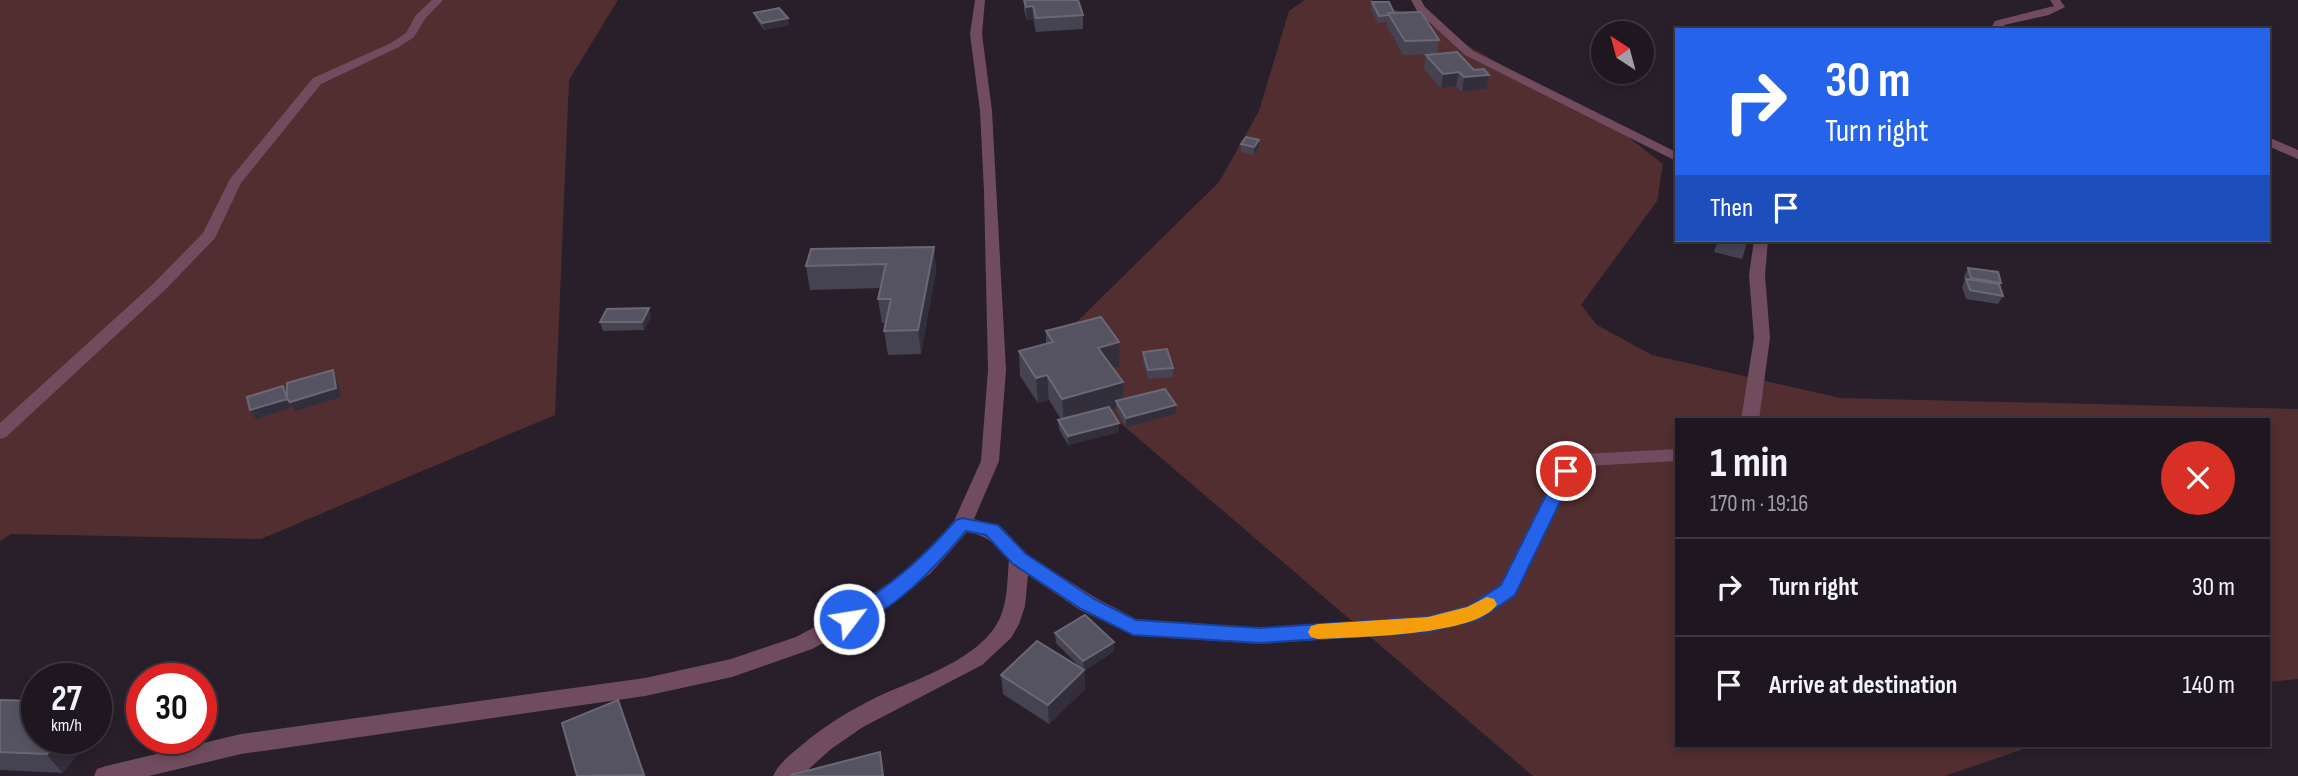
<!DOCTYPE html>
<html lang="en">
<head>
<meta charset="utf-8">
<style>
  body { margin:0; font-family:"Sofia Sans Condensed",sans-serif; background:#2b242d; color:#f1f3f6; height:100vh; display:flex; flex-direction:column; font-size:26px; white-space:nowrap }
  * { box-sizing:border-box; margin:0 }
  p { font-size:23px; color:#a19fa5 }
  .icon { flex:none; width:38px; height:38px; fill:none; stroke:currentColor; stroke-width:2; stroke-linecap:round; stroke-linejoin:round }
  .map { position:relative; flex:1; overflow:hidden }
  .panel { position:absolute; left:1675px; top:418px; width:595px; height:329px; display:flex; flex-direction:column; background:#1e1720; border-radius:0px; box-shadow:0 4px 10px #0003,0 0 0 2px #3c363e }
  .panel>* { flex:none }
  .top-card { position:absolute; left:1675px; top:28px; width:595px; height:214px; border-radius:0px; box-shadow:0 4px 10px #0003,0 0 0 2px #3c363e; background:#2563eb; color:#fff; overflow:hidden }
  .needle { width:46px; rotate:324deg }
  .controls { position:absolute; left:1591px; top:21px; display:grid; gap:14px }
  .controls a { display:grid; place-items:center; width:63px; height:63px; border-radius:50%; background:#1e1720; box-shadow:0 4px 10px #0003,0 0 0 2px #3c363e; font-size:35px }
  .speed { position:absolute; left:21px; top:663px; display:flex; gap:14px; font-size:35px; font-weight:700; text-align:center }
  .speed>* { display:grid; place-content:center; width:91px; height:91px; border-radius:50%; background:#1e1720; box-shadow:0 4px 10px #0003,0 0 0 2px #3c363e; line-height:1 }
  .speed small { font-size:18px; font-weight:400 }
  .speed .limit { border:10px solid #d22; background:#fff; color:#111 }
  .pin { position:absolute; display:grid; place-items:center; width:60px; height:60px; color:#fff; margin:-30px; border:4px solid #fff; border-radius:50%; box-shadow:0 2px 7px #0007 }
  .me { position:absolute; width:77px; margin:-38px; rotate:59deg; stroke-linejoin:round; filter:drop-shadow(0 0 5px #0008) }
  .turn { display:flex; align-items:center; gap:24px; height:147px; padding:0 35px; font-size:32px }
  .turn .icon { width:91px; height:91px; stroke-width:2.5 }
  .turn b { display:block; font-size:49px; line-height:60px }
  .then { display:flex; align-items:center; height:66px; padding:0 35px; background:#0003; gap:14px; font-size:26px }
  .round { display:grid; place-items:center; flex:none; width:74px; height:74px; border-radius:37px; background:#2b242d }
  .overview { display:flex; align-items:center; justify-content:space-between; height:119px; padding:0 35px }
  h1 { font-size:42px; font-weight:700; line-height:52px }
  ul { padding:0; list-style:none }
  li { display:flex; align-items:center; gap:21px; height:98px; padding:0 35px; border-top:2px solid #3c363e }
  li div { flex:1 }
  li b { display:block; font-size:26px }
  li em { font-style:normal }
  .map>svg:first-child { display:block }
  .green { fill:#522e30 }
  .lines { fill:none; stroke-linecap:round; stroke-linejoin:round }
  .minor { fill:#714c5f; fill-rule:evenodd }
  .wall { fill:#454352 }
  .shaded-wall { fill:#322e3c }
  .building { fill:#555361; stroke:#6b6875; stroke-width:2 }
  .route { fill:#2563eb; stroke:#184099; stroke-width:2 }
  .slow { fill:#f59e0b }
</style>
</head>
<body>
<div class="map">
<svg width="2298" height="776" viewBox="0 0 2298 776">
  <rect width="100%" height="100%" fill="#281f2b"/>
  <!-- green -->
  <g class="green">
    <polygon points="0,0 618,0 569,80 555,415 261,539 11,534 0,541"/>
    <polygon points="1305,0 1371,0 1429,24 1623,133 1663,164 1657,201 1581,305 1597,325 1652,355 1840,398 2298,409 2298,679 2268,682 2268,420 1676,420 1676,746 2032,746 1945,776 1533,776 1042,356 1219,182 1259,111 1289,11"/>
  </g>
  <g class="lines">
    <!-- minor -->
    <g class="minor">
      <polygon points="432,0 443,0 425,19 414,37 399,47 321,84 241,183 215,238 166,289 6,437 0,439 0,423 154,283 203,233 230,179 313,78 391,43 406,33 416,15"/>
      <path d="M 975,0 L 985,0 L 982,34 L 992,111 L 1006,370 L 999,461 L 974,519 L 1002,528 L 1026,554 L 1096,598 L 1136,619 L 1260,628 L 1428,616 L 1467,606 L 1500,585 L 1559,467 L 1583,454 L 1676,449 L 1676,461 L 1587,466 L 1574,475 L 1515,596 L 1481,619 L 1428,632 L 1260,644 L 1133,635 L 1080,610 L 1028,575 L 1025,606 L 1019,624 L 1011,638 L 982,665 L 863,727 L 831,749 L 801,776 L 773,776 C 779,763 791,754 802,745 C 824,726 849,711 875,698 C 913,680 981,660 1000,618 C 1008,600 1007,579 1009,560 C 997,544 986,535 967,532 L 931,573 L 879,613 L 812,649 L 732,677 L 645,696 L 241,754 L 149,776 L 94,776 L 97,769 L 106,766 L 241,734 L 645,678 L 731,659 L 796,637 L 863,601 L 917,563 L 954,521 L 981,461 L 988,370 L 984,191 L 980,111 L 970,34 Z"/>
      <polygon points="1411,0 1421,0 1425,7 1473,51 1676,152 1676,161 1465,55 1417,11"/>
      <polygon points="2050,0 2060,0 2065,7 2049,15 2004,25 2005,30 1991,28 1995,21 2054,6"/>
      <polygon points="2268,137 2298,150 2298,159 2268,146"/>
      <polygon points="1754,240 1768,240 1765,275 1770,338 1759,420 1741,420 1754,338 1749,275"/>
    </g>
  </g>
  <!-- wall -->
  <g class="wall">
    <polygon points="1024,0 1078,0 1083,15 1083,29 1036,32 1033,19 1027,20 1024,10"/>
    <polygon points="1372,2 1394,13 1439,40 1437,54 1474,70 1489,75 1487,89 1462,92 1456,86 1441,88 1424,69 1426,55 1435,54 1403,55 1387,26 1387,22 1378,23 1371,9"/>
    <polygon points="754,13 788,18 789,25 764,30 756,19"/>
    <polygon points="1259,140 1259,148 1254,155 1241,152 1241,144"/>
    <polygon points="1718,240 1748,240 1742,259 1714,252"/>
    <polygon points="934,247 936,270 921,354 888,355 884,331 886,323 882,323 878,299 881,288 810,290 806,266"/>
    <polygon points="1968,268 2001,283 1999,286 2003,296 1998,304 1966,299 1962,287 1965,280 1964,276"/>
    <polygon points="649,308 651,317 644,330 603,331 600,322"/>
    <polygon points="1046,331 1119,342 1120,366 1113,368 1123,399 1176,405 1176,414 1126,427 1116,409 1111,410 1119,432 1068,445 1059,429 1058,420 1061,419 1049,400 1038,403 1020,376 1019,351 1046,344"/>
    <polygon points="1143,352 1173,368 1173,377 1148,379 1143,361"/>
    <polygon points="1055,633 1114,642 1114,651 1084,671 1085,689 1049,724 1003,694 1001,675 1081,668 1056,643"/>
    <polygon points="0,700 63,773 0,770"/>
  </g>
  <!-- shaded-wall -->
  <g class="shaded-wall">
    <polygon points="1033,6 1033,19 1027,20 1026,7"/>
    <polygon points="788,18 789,25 764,30 762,23"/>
    <polygon points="1459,72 1456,86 1441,88 1443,74"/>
    <polygon points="1489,75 1487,89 1462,92 1464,77"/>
    <polygon points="1259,140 1259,148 1254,155 1254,147"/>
    <polygon points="934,247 936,270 921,354 918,330"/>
    <polygon points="649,308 651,317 644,330 642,322"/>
    <polygon points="1119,342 1120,366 1099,372 1098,348"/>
    <polygon points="333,370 337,379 341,397 295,411 290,402"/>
    <polygon points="1047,375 1049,400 1038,403 1036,378"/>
    <polygon points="1123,382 1123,407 1116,401 1116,409 1064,424 1062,399"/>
    <polygon points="283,386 288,395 287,399 291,408 256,419 250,410"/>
    <polygon points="1176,405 1176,414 1126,427 1126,418"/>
    <polygon points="1119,423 1119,432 1068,445 1068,436"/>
    <polygon points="1114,642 1114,651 1084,671 1085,689 1049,724 1048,705 1084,670 1083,661"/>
    <polygon points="618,700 625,719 645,776 643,776"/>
    <polygon points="96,711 106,722 96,733"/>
    <polygon points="60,738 92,738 63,773 47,754"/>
  </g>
  <!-- building -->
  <g class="building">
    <polygon points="1024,0 1078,0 1083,15 1036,18 1033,6 1026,7"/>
    <polygon points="1372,2 1389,2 1394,13 1388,13 1388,15 1379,16"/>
    <polygon points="779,8 788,18 762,23 754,13"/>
    <polygon points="1421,12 1439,40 1405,41 1388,13"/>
    <polygon points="1457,52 1474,70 1484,69 1489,75 1464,77 1459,72 1443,74 1426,55"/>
    <polygon points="1246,137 1259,140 1254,147 1241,144"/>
    <polygon points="1736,240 1748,240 1747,242"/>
    <polygon points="934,247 918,330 884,331 891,299 878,299 886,264 806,266 811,249"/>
    <polygon points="1968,268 1998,272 2001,283 1971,278"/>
    <polygon points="1966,279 1999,284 2003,296 1970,290"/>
    <polygon points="649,308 642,322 600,322 607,309"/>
    <polygon points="1101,317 1119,342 1098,348 1123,382 1062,399 1047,375 1036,378 1019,351 1053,342 1046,331"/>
    <polygon points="1167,349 1173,368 1148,370 1143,352"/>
    <polygon points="333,370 336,388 290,402 287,399 287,383"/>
    <polygon points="283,386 287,399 250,410 247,397"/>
    <polygon points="1165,389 1176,405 1126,418 1116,401"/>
    <polygon points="1109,407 1119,423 1068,436 1058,420"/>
    <polygon points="1085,615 1114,642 1083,661 1055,633"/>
    <polygon points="1037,641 1084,670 1048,705 1001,675"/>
    <polygon points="0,700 37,701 37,738 60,738 47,754 0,752"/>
    <polygon points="618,700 644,775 577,776 562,723"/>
    <polygon points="880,752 883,776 791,776 791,775"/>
  </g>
  <!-- route -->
  <path class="route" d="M 1566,466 L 1575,471 L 1515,595 L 1480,619 L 1428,632 L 1260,643 L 1133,635 L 1081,609 L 1013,564 L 986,535 L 966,531 C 936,567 894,612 849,627 L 842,624 L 839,619 C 844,610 857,607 865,601 C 902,576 927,553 956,520 L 962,518 L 998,525 L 1026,554 L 1094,599 L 1136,620 L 1260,628 L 1428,617 L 1467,607 L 1501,585 L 1558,471 Z"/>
  <!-- slow -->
  <path class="slow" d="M 1487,597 L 1494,599 L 1497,604 C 1479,636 1354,637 1318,639 L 1311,637 L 1308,632 L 1311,626 L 1318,624 L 1428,617 L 1467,607 Z"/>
</svg>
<div class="controls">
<a><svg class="needle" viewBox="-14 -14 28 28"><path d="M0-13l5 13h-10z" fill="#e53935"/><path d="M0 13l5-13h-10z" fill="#a19fa5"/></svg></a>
</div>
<div class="speed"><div>27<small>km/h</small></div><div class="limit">30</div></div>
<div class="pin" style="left:1566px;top:471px;background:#d93025"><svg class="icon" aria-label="arrive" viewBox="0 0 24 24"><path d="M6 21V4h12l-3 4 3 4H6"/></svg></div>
<svg class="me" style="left:849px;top:619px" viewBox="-20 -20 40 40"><circle r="17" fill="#2563eb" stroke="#fff" stroke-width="3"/><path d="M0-11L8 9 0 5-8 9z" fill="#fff"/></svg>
<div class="top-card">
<div class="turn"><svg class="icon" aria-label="right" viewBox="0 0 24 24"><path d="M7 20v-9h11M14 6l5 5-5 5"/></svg><div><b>30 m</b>Turn right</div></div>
<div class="then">Then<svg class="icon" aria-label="arrive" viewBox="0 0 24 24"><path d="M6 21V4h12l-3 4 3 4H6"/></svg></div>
</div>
<section class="panel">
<div class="overview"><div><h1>1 min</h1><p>170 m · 19:16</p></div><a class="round" style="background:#d93025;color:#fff"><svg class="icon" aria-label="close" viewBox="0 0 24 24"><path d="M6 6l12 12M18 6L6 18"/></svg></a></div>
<ul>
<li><svg class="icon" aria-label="right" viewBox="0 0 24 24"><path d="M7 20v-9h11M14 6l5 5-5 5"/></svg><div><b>Turn right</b></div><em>30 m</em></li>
<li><svg class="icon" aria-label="arrive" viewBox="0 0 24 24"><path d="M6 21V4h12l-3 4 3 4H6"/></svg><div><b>Arrive at destination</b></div><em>140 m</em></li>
</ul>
</section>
</div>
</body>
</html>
